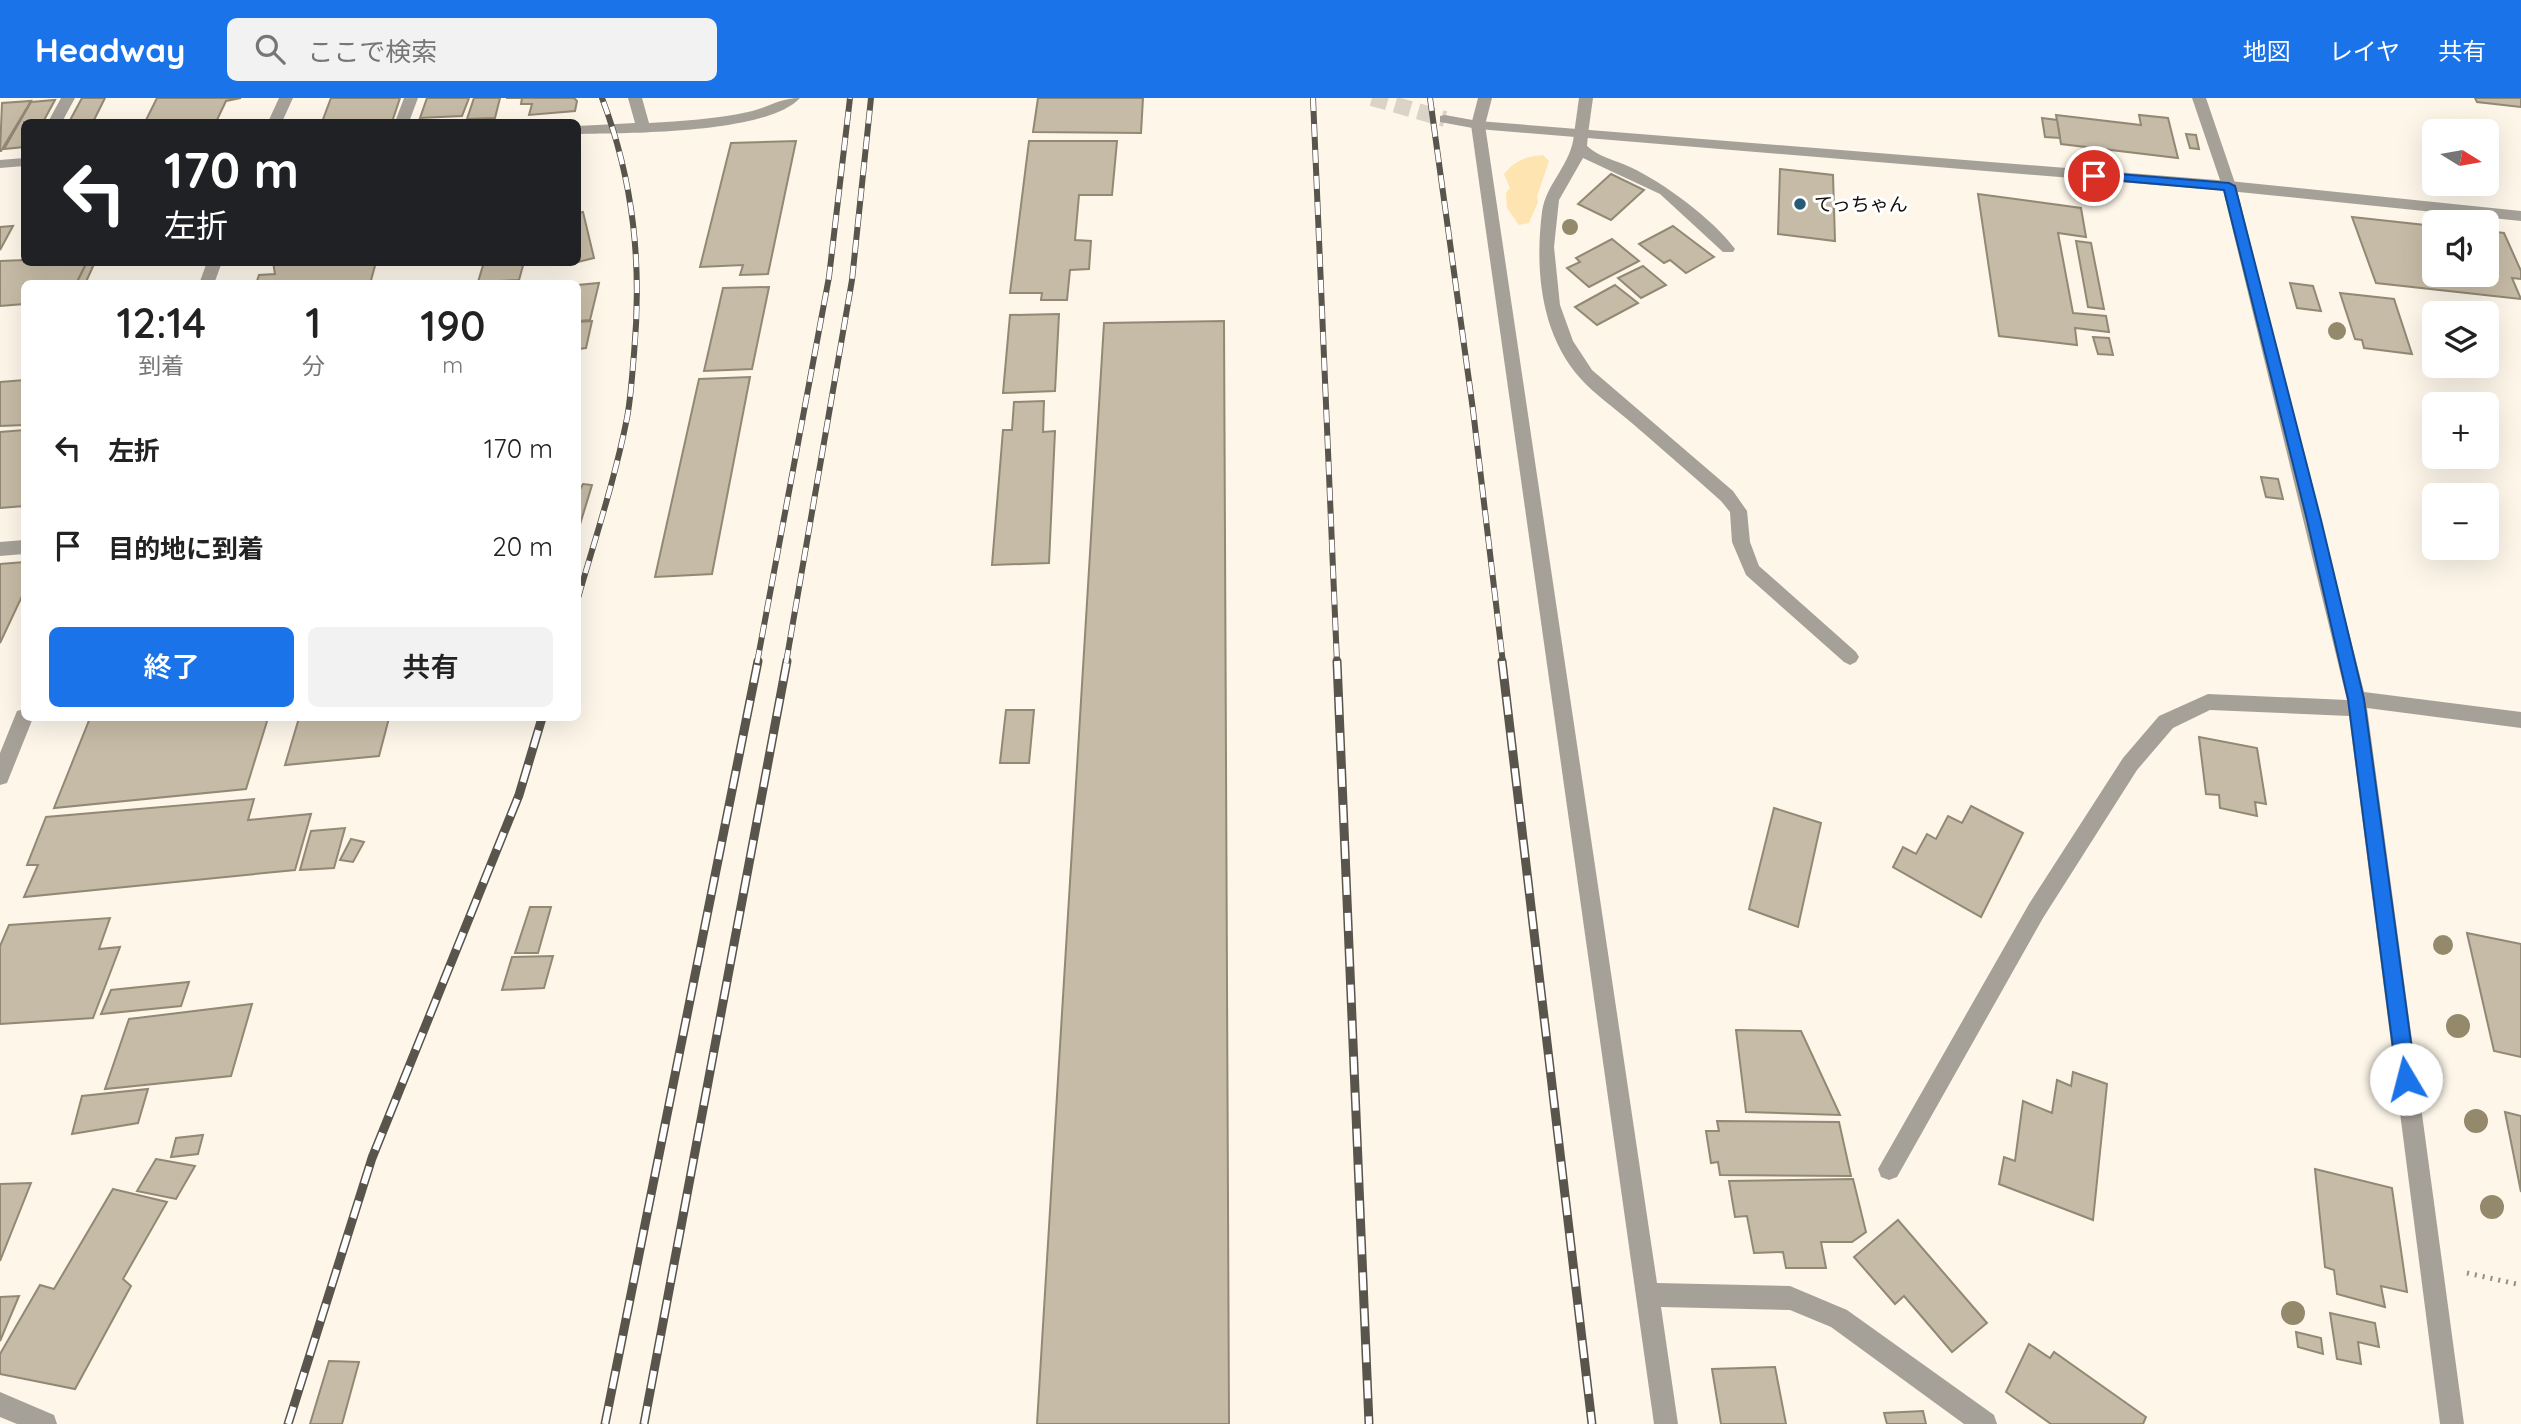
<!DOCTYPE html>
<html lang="ja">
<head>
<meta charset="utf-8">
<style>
  body { margin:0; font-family:Quicksand,"Noto Sans JP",sans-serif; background:#f2f2f2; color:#222; height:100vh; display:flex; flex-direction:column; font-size:26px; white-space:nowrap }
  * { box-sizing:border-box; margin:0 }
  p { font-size:23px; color:#767676 }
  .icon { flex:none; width:38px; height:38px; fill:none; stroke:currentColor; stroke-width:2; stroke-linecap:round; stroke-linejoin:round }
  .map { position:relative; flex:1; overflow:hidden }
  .sheet { position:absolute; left:21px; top:182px; width:560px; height:441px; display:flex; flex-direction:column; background:#fff; border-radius:10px; box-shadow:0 7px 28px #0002 }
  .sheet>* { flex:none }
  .banner { position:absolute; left:21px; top:21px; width:560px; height:147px; border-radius:10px; box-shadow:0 7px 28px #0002; background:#202124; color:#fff; overflow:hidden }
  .needle { width:46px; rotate:101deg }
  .controls { position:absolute; left:2422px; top:21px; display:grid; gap:14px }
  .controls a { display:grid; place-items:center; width:77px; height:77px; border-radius:10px; background:#fff; box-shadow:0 7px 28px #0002; font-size:35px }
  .pin { position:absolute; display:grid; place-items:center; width:60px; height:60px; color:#fff; margin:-30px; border:4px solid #fff; border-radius:50%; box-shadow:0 2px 7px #0007 }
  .me { position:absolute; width:77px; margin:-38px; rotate:352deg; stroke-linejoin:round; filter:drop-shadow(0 0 5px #0008) }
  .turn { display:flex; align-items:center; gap:24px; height:147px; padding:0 28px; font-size:32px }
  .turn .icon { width:91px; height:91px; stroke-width:2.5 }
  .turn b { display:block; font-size:49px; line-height:60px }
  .eta { display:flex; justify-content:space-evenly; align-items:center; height:119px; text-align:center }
  .eta b { font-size:42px; font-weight:600; line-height:49px }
  .button { display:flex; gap:14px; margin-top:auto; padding:14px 28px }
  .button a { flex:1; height:80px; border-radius:10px; background:#1a73e8; color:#fff; font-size:28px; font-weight:600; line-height:80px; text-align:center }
  .button a+a { background:#f2f2f2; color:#222 }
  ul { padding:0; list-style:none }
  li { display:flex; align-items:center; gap:21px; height:98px; padding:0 28px }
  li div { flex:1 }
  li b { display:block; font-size:26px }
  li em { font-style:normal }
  header { display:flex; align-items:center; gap:42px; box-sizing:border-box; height:98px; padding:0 35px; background:#1a73e8; color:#fff }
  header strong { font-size:33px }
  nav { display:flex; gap:38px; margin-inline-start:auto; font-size:24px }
  .search { width:490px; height:63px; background:#f2f2f2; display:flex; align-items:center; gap:18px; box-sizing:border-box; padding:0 24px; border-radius:10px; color:#767676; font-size:26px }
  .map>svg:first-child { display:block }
  .green { fill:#fde4b1 }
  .building { fill:#c6bba6; stroke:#928874; stroke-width:2 }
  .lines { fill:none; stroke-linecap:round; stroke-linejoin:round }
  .tertiary-tunnel { stroke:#dad3c7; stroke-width:16; stroke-dasharray:16 8; stroke-linecap:butt }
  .path { stroke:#938d83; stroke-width:5; stroke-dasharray:2 6; stroke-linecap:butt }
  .service { fill:#a6a198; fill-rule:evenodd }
  .minor { fill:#a6a198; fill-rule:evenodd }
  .tertiary { fill:#a6a198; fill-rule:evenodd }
  .rail-far1-casing { stroke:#59544c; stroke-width:6 }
  .rail-casing { stroke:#59544c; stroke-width:9 }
  .rail-far1 { stroke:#fff; stroke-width:4.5; stroke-dasharray:13; stroke-linecap:butt }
  .rail { stroke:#fff; stroke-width:6; stroke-dasharray:18; stroke-linecap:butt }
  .tree { fill:#95896c }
  .route { fill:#1a73e8; stroke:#114b97; stroke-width:2 }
  .poi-dot { fill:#275c78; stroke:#fff; stroke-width:2.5 }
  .labels { text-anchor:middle; stroke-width:6; stroke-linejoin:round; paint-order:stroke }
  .far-poi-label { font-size:19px; fill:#120e07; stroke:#fff; text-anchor:start }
</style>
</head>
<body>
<header>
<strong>Headway</strong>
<div class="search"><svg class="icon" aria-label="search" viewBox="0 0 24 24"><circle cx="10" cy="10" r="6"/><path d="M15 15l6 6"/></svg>ここで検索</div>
<nav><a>地図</a><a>レイヤ</a><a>共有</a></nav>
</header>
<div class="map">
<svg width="2521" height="1326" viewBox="0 0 2521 1326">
  <rect width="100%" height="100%" fill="#fdf6e9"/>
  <!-- green -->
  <path class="green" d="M 1543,57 L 1549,63 L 1537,98 L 1538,104 L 1529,125 L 1519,127 L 1507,110 L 1506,95 L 1510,90 L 1504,76 C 1515,63 1526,58 1543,57 Z"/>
  <!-- building -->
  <g class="building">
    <polygon points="82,0 105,0 93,24 69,24"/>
    <polygon points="157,0 241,0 226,3 216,24 145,24"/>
    <polygon points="331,0 400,0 392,24 322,24"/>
    <polygon points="427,0 469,0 462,18 420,20"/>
    <polygon points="474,0 500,0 495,20 467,21"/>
    <polygon points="506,0 574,0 577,3 575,13 529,17 532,6 521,6 522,0"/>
    <polygon points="1038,0 1143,0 1141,35 1033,34"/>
    <polygon points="2475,0 2521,0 2521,9 2477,4"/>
    <polygon points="55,2 43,24 24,24 24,49 4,51 31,4"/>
    <polygon points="31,3 1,53 0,53 2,5"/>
    <polygon points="2056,17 2141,27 2139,17 2168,20 2178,60 2061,46"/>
    <polygon points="2042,20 2057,22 2060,40 2045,39"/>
    <polygon points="2186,36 2196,37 2199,51 2190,50"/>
    <polygon points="796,43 768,176 740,177 743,167 700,169 731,45"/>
    <polygon points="1029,43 1117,43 1112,97 1079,97 1075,142 1091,143 1089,171 1070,172 1067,202 1041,202 1042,195 1010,195"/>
    <polygon points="1780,71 1833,77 1835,143 1778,136"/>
    <polygon points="1611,76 1644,92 1611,122 1578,106"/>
    <polygon points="1978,96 2081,110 2086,139 2058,135 2073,215 2106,218 2109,234 2075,230 2077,247 1999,238"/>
    <polygon points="583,114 594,160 578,164 578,115"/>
    <polygon points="2352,119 2434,128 2434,177 2487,177 2487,133 2504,135 2521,173 2521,181 2512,180 2521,201 2376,185"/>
    <polygon points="13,128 0,152 0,129"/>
    <polygon points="1673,128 1714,159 1686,175 1670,162 1664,165 1639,146"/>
    <polygon points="1612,141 1639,163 1589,189 1567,170 1580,164 1576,160"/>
    <polygon points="2076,143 2091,145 2104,211 2088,209"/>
    <polygon points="24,162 24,164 87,164 76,186 24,186 24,206 0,208 0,163"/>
    <polygon points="87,164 95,164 85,186 76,186"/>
    <polygon points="376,164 370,186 256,186 259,177 275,176 273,164"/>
    <polygon points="484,164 524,164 519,182 478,184"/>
    <polygon points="1643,168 1666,187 1641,200 1618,180"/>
    <polygon points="599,185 590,222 578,223 578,187"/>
    <polygon points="2290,185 2313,188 2321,213 2297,210"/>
    <polygon points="1615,187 1638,205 1597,227 1575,209"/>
    <polygon points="769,189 752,271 704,273 723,190"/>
    <polygon points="2340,195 2394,201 2412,256 2364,250 2362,242 2355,241"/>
    <polygon points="1059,216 1055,293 1003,295 1010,217"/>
    <polygon points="592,223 586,250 578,251 578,224"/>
    <polygon points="1224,223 1229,1326 1037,1326 1104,225"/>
    <polygon points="2093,239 2109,240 2113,257 2098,256"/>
    <polygon points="750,279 712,476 655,479 699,281"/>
    <polygon points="24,282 24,327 0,328 0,284"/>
    <polygon points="1044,303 1043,334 1055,333 1049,465 992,467 1003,332 1012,332 1014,304"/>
    <polygon points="24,332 24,408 0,410 0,334"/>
    <polygon points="2261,379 2278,381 2283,401 2266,399"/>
    <polygon points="583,386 592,387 578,433 578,395"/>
    <polygon points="24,464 24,494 0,545 0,466"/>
    <polygon points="1006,612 1034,612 1029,665 1000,665"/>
    <polygon points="90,620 268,620 246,691 54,710"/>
    <polygon points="299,620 389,620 379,658 285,667"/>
    <polygon points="2199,639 2257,650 2266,706 2255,704 2257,718 2220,710 2219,697 2206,696"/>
    <polygon points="254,701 248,722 311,716 295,772 24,799 38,767 27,767 46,719"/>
    <polygon points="1971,708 2023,735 1981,819 1893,769 1903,749 1916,756 1927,736 1936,741 1948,718 1962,725"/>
    <polygon points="1774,710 1821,725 1798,829 1749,811"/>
    <polygon points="345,730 334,770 300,772 311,733"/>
    <polygon points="351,741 364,744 353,764 340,762"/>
    <polygon points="530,809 551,809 538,855 515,855"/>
    <polygon points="110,820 99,851 120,849 93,920 0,926 0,848 9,827"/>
    <polygon points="2467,835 2521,846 2521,959 2494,953"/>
    <polygon points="553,858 544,890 502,892 512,859"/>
    <polygon points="189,884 181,908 101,916 111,892"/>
    <polygon points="252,906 231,978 105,991 129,921"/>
    <polygon points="1736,932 1801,933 1840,1017 1746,1014"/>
    <polygon points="2073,974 2107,986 2093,1122 1999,1086 2004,1059 2015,1063 2023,1003 2052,1015 2057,982 2071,988"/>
    <polygon points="148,991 138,1025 72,1036 82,998"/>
    <polygon points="2505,1014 2521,1018 2521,1094"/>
    <polygon points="1717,1023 1839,1024 1851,1078 1720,1077 1718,1064 1711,1065 1706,1033 1719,1033"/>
    <polygon points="203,1037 198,1056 171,1059 176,1040"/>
    <polygon points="156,1061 195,1068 176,1101 137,1093"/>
    <polygon points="2315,1071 2392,1090 2407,1194 2381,1188 2385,1209 2337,1196 2334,1172 2325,1169"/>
    <polygon points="1853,1081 1866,1134 1852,1144 1821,1144 1826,1170 1786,1170 1783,1154 1754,1155 1747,1118 1735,1119 1729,1083"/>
    <polygon points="31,1085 0,1163 0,1086"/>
    <polygon points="113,1091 167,1104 123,1181 131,1188 75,1291 0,1276 0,1256 40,1187 54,1191"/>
    <polygon points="1898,1122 1987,1225 1952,1254 1904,1198 1895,1206 1854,1159"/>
    <polygon points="19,1198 0,1243 0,1199"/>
    <polygon points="2330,1215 2375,1225 2379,1249 2358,1244 2361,1266 2337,1261"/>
    <polygon points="2296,1234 2321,1240 2323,1256 2298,1249"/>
    <polygon points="2029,1246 2050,1260 2054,1254 2146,1319 2143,1326 2051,1326 2006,1294"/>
    <polygon points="329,1263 359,1264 342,1326 310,1326"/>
    <polygon points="1775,1269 1786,1326 1721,1326 1712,1271"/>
    <polygon points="1923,1313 1926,1326 1887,1326 1884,1315"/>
  </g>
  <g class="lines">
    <!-- tertiary-tunnel -->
    <polyline class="tertiary-tunnel" points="1372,0 1445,21"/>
    <!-- path -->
    <polyline class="path" points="2467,1175 2521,1187"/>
    <!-- service -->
    <g class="service">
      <polygon points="404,0 418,0 409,24 395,24"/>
      <path d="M 1581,32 L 1588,36 L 1587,48 C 1599,59 1615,62 1630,69 C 1663,84 1714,122 1735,151 L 1733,154 L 1723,154 L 1660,96 L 1583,60 L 1559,102 L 1554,149 L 1560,207 L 1573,243 L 1592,272 L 1733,393 L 1747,413 L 1750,444 L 1759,468 L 1856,554 L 1859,559 L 1856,564 L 1850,567 L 1844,564 L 1746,477 L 1732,444 L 1730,414 L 1721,403 C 1692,377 1662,351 1633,326 C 1616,311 1595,297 1580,280 C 1540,235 1535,170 1542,114 C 1546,85 1572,66 1574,36 Z"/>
    </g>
    <!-- minor -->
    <g class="minor">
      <polygon points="61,0 75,0 62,24 48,24"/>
      <path d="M 628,0 L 642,0 L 649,25 C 682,23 715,21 748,14 C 768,10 779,0 800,0 C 767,36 627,35 578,36 L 578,28 L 635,25 Z"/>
      <polygon points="1478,0 1492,0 1485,27 1657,1185 1790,1188 1847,1212 1994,1317 1997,1326 1964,1326 1831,1229 1790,1212 1661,1209 1678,1326 1654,1326 1471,27"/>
      <polygon points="1579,0 1593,0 1588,36 1581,40 1574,36"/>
      <polygon points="2192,0 2206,0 2236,88 2364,594 2521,614 2521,630 2367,610 2464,1326 2440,1326 2349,618 2210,612 2173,630 2137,672 2043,820 1897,1079 1889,1082 1881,1079 1878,1071 2029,806 2123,660 2159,618 2208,596 2347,602 2222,88"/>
      <polygon points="24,60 24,68 0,70 0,62"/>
      <polygon points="24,442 24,456 0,458 0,444"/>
      <polygon points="0,1294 54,1317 57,1326 17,1326 0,1319"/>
    </g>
    <!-- tertiary -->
    <g class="tertiary">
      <polygon points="279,0 293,0 282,24 268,24"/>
      <polygon points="1445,17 1478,23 2229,83 2521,113 2521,123 2229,93 1478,31 1440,24 1440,18"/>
      <polygon points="207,164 222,164 214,186 199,186"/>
      <polygon points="24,611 24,620 33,620 7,685 0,687 0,655 17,613"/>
    </g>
    <defs>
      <g id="rail-far1">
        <polyline points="1313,0 1337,565"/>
        <polyline points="1430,0 1473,312 1503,565"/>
        <path d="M 578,500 C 595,441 615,381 627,320 C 631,299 632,277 634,256 C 642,167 634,84 602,0"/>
        <polyline points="757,565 829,179 850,0"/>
        <polyline points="786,565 852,182 871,0"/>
      </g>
      <g id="rail">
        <polyline points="1337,563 1369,1326"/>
        <polyline points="1502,563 1592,1326"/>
        <polyline points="288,1326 372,1060 519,697 542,620"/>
        <polyline points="605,1326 758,563"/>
        <polyline points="644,1326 787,563"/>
      </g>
    </defs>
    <!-- rail-far1 casing -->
    <use href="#rail-far1" class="rail-far1-casing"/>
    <!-- rail casing -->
    <use href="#rail" class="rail-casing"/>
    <!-- rail-far1 -->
    <use href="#rail-far1" class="rail-far1"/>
    <!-- rail -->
    <use href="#rail" class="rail"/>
  </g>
  <!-- trees -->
  <g class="tree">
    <circle cx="1570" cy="129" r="8"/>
    <circle cx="2337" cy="233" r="9"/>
    <circle cx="2443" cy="847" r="10"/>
    <circle cx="2458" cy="928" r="12"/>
    <circle cx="2476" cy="1023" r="12"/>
    <circle cx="2492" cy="1109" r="12"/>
    <circle cx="2293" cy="1215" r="12"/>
  </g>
  <!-- route -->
  <polygon class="route" points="2094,74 2229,85 2235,88 2321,422 2364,601 2416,981 2413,987 2406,990 2400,987 2397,981 2348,601 2307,422 2224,92 2090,80 2090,75"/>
  <!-- markers -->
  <circle class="poi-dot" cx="1800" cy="106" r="7"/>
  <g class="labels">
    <!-- far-poi labels -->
    <g class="far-poi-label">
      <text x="1814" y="113">てっちゃん</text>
    </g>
  </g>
</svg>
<div class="controls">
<a><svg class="needle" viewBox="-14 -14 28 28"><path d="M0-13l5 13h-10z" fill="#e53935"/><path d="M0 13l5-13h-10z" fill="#767676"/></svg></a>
<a><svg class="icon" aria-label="sound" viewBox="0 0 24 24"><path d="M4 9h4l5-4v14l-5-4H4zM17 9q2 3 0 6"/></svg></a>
<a><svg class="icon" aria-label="layers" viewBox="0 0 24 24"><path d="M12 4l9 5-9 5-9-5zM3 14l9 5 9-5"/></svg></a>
<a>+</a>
<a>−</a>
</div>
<div class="pin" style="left:2094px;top:78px;background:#d93025"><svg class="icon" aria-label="arrive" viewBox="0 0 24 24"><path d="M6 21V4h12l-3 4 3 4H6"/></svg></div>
<svg class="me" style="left:2406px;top:981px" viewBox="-20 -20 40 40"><circle r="19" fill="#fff"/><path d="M0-13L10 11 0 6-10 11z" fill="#1a73e8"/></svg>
<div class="banner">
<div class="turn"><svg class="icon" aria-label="left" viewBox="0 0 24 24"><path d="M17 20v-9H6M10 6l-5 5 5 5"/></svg><div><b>170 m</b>左折</div></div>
</div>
<section class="sheet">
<div class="eta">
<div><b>12:14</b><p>到着</p></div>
<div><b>1</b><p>分</p></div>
<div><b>190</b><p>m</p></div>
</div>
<ul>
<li><svg class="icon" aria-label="left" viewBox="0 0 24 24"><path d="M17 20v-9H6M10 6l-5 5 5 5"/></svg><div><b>左折</b></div><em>170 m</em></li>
<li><svg class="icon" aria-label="arrive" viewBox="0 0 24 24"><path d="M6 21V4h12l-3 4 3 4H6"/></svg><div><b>目的地に到着</b></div><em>20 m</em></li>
</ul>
<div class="button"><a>終了</a><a>共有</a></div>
</section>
</div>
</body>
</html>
